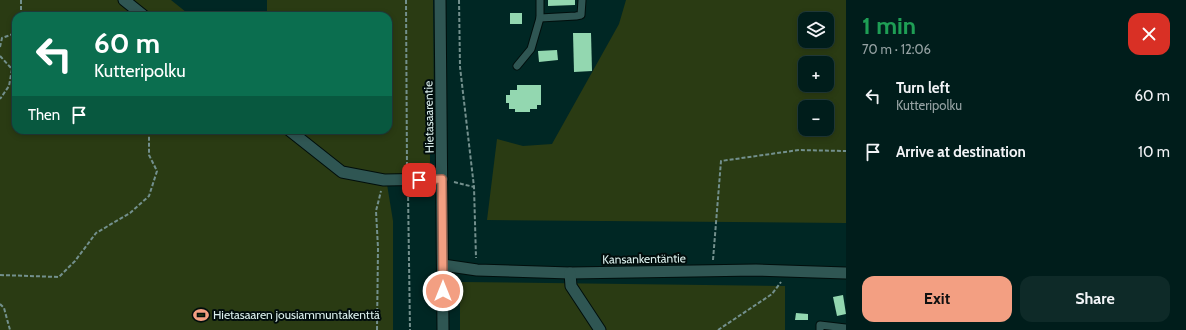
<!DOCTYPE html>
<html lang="en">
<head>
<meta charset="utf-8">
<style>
  body { margin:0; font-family:Cabin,sans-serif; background:#0e2a28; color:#f1f3f6; height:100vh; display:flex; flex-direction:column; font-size:15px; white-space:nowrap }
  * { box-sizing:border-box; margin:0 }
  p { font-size:13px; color:#95a2a3 }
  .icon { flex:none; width:22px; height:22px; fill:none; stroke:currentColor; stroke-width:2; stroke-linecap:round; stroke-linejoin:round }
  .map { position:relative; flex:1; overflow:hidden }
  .side { display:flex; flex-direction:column; background:#001d1b; width:340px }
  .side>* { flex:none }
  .top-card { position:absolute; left:12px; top:12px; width:380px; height:122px; border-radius:12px; box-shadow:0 2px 6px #0003,0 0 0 1px #223b3a; background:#0b6e4f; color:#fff; overflow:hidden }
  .controls { position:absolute; left:798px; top:12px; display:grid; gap:8px }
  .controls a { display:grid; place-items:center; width:36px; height:36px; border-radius:8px; background:#001d1b; box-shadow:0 2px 6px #0003,0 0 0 1px #223b3a; font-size:20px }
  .pin { position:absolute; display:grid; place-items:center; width:34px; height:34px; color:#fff; margin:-17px; border-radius:8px; box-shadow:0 2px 6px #0006 }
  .me { position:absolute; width:44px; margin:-22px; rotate:0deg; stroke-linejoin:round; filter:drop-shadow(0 0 3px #0008) }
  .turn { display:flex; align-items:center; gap:14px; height:84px; padding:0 16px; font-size:18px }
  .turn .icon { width:52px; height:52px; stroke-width:2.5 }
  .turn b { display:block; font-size:28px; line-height:34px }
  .then { display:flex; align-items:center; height:38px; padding:0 16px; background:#0003; gap:8px; font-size:15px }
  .round { display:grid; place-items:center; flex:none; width:42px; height:42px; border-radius:12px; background:#0e2a28 }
  .head { display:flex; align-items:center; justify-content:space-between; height:68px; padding:0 16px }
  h1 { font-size:24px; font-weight:700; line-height:30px; color:#1e9e55 }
  .button { display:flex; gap:8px; margin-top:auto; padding:8px 16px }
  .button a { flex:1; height:46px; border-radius:12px; background:#f39f82; color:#111; font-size:16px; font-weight:700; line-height:46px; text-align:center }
  .button a+a { background:#0e2a28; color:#f1f3f6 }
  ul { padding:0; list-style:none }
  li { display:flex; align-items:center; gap:12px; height:56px; padding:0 16px }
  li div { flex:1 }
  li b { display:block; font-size:15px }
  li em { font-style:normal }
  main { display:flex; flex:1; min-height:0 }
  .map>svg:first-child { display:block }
  .green { fill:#2a3b13; fill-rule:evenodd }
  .building { fill:#93d7b0 }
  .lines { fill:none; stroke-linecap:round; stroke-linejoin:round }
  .service-casing { stroke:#000e0c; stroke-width:9 }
  .minor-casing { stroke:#000e0c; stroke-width:13 }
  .tertiary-casing { stroke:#000e0c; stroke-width:13 }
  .path { stroke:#73908d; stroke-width:2; stroke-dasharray:4 2; stroke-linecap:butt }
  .service { stroke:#2f5653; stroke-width:7 }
  .minor { stroke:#2f5653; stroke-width:11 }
  .tertiary { stroke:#2f5653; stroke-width:11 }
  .route-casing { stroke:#9e6754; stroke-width:10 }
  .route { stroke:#f39f82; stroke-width:7 }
  .labels { text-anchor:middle; stroke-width:4; stroke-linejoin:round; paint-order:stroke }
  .street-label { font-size:12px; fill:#dbf0ed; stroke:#010d0c }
  .poi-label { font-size:12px; fill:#dbf0ed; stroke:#010d0c; text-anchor:start }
</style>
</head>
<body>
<main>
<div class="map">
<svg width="846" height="330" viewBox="0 0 846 330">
  <rect width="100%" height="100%" fill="#002724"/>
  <!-- green -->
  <g class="green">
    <path d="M 0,0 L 171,0 L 186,12 L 267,11 L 267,0 L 433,0 L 434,108 C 429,126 430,145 430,164 C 423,176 399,176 386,178 L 393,221 L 393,330 L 0,330 ZM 16,16 L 388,16 L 388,130 L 16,130 Z"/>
    <path d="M 626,0 L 846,0 L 846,223 L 487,220 L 497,139 L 523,146 L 552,144 L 619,24 ZM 805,19 L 827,19 L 827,41 L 805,41 ZM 805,63 L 827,63 L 827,85 L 805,85 ZM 805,107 L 827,107 L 827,129 L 805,129 Z"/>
    <polygon points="460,282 785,286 785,330 460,330"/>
  </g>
  <!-- building -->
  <g class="building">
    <polygon points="548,0 575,0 575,5 548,6"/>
    <rect x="510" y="13" width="12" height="11"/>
    <polygon points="573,33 591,33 592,71 574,72"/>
    <polygon points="557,50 558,60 539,62 538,51"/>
    <polygon points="517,85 541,85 541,105 537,105 537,109 530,109 530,112 515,112 515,109 509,109 509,103 506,103 506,95 510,95 510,90 517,90"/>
    <polygon points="843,295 846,314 837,316 833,297"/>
    <polygon points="796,313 808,314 808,320 795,320"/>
  </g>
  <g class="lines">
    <defs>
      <g id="service">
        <polyline points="540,18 576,16 581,15 582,0"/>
        <polyline points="517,66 531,49 540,18 540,0"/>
        <polyline points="820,330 820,325 846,328"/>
      </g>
      <g id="minor">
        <polyline points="124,0 144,16"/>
        <polyline points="289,130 342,172 384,180 442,179"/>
        <polyline points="443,265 477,270 570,273 756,270 846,273"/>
        <polyline points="570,273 571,286 600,330"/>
      </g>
      <polyline id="tertiary" points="440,0 443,330"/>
    </defs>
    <!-- service casing -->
    <use href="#service" class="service-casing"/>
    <!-- minor casing -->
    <use href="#minor" class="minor-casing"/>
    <!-- tertiary casing -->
    <use href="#tertiary" class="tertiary-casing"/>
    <!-- path -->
    <g class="path">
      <polyline points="406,0 407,169"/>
      <polyline points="459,0 460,67 474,187 476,258"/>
      <polyline points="21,16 21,0"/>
      <polyline points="0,47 2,38 16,33"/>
      <polyline points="0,56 12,69 9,86 0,99"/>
      <polyline points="12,69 16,51"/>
      <polyline points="454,182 474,187"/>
      <polyline points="408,191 410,330"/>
      <polyline points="713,260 721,161 799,150 846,151"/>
      <polyline points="0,275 59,277 75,261 96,233 130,213 149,196 157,171 149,155 149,130"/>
      <polyline points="0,304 4,308 10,330"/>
      <polyline points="377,330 378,248 376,211 381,191"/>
      <polyline points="718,330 772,294 781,282"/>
    </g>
    <!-- service -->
    <use href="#service" class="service"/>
    <!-- minor -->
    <use href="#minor" class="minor"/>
    <!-- tertiary -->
    <use href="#tertiary" class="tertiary"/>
  </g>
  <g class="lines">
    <defs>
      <polyline id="route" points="419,180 442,179 443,291"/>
    </defs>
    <!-- route casing -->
    <use href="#route" class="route-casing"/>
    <!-- route -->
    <use href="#route" class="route"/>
  </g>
  <!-- icons -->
  <defs>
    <symbol id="stadium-bare" viewBox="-9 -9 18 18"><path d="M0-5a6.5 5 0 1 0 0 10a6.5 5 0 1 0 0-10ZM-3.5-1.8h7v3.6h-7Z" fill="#f39f82" stroke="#010d0c" stroke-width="2.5" paint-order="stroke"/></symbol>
  </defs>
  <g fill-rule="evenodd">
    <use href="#stadium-bare" x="190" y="304" width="22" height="22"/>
  </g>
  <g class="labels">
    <!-- street labels -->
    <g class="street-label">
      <text transform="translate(429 117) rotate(-91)" y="4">Hietasaarentie</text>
      <text transform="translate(644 259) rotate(-1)" y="4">Kansankentäntie</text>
    </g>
    <!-- poi labels -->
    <g class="poi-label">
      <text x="213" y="319">Hietasaaren jousiammuntakenttä</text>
    </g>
  </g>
</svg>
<div class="controls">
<a><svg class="icon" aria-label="layers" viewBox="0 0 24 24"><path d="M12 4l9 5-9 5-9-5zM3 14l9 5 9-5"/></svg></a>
<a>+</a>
<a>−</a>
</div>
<div class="pin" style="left:419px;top:180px;background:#d93025"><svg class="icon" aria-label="arrive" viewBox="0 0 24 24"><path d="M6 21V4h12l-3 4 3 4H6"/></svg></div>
<svg class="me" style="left:443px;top:291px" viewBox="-20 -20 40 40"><circle r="17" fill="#f39f82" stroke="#fff" stroke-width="3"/><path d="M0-11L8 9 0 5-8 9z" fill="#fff"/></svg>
<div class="top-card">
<div class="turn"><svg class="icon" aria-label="left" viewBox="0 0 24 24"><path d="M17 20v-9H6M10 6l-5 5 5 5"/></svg><div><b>60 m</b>Kutteripolku</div></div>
<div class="then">Then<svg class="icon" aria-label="arrive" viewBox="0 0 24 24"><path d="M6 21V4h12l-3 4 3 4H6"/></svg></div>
</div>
</div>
<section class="side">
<div class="head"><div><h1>1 min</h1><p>70 m · 12:06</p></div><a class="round" style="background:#d93025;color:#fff"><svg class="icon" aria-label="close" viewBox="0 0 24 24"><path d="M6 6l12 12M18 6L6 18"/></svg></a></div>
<ul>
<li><svg class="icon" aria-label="left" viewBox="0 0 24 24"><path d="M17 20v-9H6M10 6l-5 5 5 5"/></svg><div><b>Turn left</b><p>Kutteripolku</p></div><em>60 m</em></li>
<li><svg class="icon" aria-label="arrive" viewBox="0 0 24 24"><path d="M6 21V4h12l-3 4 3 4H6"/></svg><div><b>Arrive at destination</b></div><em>10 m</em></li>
</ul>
<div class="button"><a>Exit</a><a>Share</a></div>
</section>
</main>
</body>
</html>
